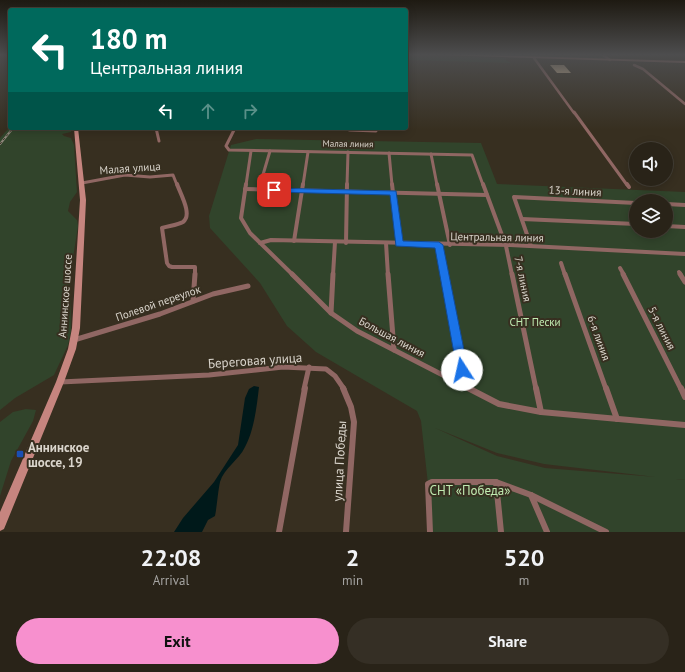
<!DOCTYPE html>
<html lang="en">
<head>
<meta charset="utf-8">
<style>
  body { margin:0; font-family:"PT Sans",sans-serif; background:#352f25; color:#f1f3f6; height:100vh; display:flex; flex-direction:column; font-size:15px; white-space:nowrap }
  * { box-sizing:border-box; margin:0 }
  p { font-size:13px; color:#a5a4a2 }
  .icon { flex:none; width:22px; height:22px; fill:none; stroke:currentColor; stroke-width:2; stroke-linecap:round; stroke-linejoin:round }
  .map { position:relative; height:532px; overflow:hidden }
  .details { display:flex; flex-direction:column; background:#292318; flex:1 }
  .details>* { flex:none }
  .hud { position:absolute; left:8px; top:8px; width:400px; height:122px; border-radius:4px; box-shadow:0 2px 10px #0003,0 0 0 1px #454037; background:#00695c; color:#fff; overflow:hidden }
  .controls { position:absolute; left:629px; top:142px; display:grid; gap:8px }
  .controls a { display:grid; place-items:center; width:44px; height:44px; border-radius:50%; background:#292318; box-shadow:0 2px 10px #0003,0 0 0 1px #454037; font-size:20px }
  .pin { position:absolute; display:grid; place-items:center; width:34px; height:34px; color:#fff; margin:-17px; border-radius:8px; box-shadow:0 2px 6px #0006 }
  .me { position:absolute; width:44px; margin:-22px; rotate:350deg; stroke-linejoin:round; filter:drop-shadow(0 0 3px #0008) }
  .turn { display:flex; align-items:center; gap:14px; height:84px; padding:0 16px; font-size:18px }
  .turn .icon { width:52px; height:52px; stroke-width:2.5 }
  .turn b { display:block; font-size:28px; line-height:34px }
  .lanes { display:flex; align-items:center; height:38px; padding:0 16px; background:#0003; justify-content:center; gap:20px; direction:ltr }
  .lanes .off { opacity:.35 }
  .eta { display:flex; justify-content:space-evenly; align-items:center; height:68px; text-align:center }
  .eta b { font-size:24px; font-weight:800; line-height:28px }
  .cta { display:flex; gap:8px; margin-top:auto; padding:8px 16px }
  .cta a { flex:1; height:46px; border-radius:24px; background:#f790ce; color:#111; font-size:16px; font-weight:800; line-height:46px; text-align:center }
  .cta a+a { background:#352f25; color:#f1f3f6 }
  .map>svg:first-child { display:block }
  .green { fill:#31442b; fill-rule:evenodd }
  .water { fill:#00191a }
  .building { fill:#e4c9a3 }
  .lines { fill:none; stroke-linecap:round; stroke-linejoin:round }
  .minor-far4 { stroke:#906763; stroke-width:2.5 }
  .minor-far3 { stroke:#906763; stroke-width:3 }
  .minor-far2 { stroke:#906763; stroke-width:4 }
  .minor-far1 { stroke:#906763; stroke-width:5 }
  .minor { stroke:#906763; stroke-width:6 }
  .secondary { fill:#c6857f; fill-rule:evenodd }
  .rail-casing { stroke:#8e887c; stroke-width:2 }
  .rail { stroke:#372f20; stroke-width:1; stroke-dasharray:2.5; stroke-linecap:butt }
  .route { fill:#1a73e8; stroke:#114b97 }
  .transit-dot { fill:#1a4fb4; stroke:#372f20; stroke-width:1.5 }
  .labels { text-anchor:middle; stroke-width:4; stroke-linejoin:round; paint-order:stroke }
  .far-street-label { font-size:9px; fill:#dad5cc; stroke:#372f20 }
  .street-label { font-size:11px; fill:#dad5cc; stroke:#372f20 }
  .park-label { font-size:11px; fill:#c0ebb1; stroke:#372f20 }
  .near-street-label { font-size:13px; fill:#dad5cc; stroke:#372f20 }
  .near-poi-label { font-size:13px; font-weight:bold; fill:#dad5cc; stroke:#372f20; text-anchor:start }
  .near-park-label { font-size:13px; fill:#c0ebb1; stroke:#372f20 }
</style>
</head>
<body>
<div class="map">
<svg width="685" height="532" viewBox="0 0 685 532">
  <rect width="100%" height="100%" fill="#372f20"/>
  <!-- green -->
  <g class="green">
    <polygon points="406,55 506,58 506,60 511,63 406,60"/>
    <polygon points="476,55 602,55 605,58 600,59"/>
    <polygon points="10,120 10,128 72,128 71,132 62,134 64,136 71,138 74,145 77,192 70,202 68,211 77,220 78,226 70,277 71,331 68,345 54,375 15,398 0,410 0,138 8,129"/>
    <path d="M 256,139 L 481,143 L 497,184 L 685,192 L 685,480 L 666,478 L 685,480 L 685,532 L 430,532 L 428,484 L 421,421 L 417,411 L 316,352 L 287,326 L 260,283 L 210,228 L 209,216 L 231,145 ZM 636,201 L 666,201 L 666,231 L 636,231 ZM 435,428 L 497,453 L 544,464 L 656,477 L 545,468 L 497,456 Z"/>
    <polygon points="26,409 36,410 33,421 11,461 0,496 0,422 13,412"/>
  </g>
  <!-- water -->
  <path class="water" d="M 254,386 L 259,387 C 257,405 254,431 245,447 C 239,460 224,468 220,482 C 218,491 217,506 215,516 L 208,520 L 202,532 L 174,532 L 183,518 L 214,482 L 238,445 L 245,398 L 249,389 Z"/>
  <!-- building -->
  <polygon class="building" points="550,65 564,65 571,73 557,73"/>
  <g class="lines">
    <!-- minor-far4 -->
    <g class="minor-far4">
      <polyline points="603,55 610,60"/>
      <polyline points="534,58 574,113"/>
      <polyline points="634,65 643,69 685,104"/>
    </g>
    <!-- minor-far3 -->
    <g class="minor-far3">
      <polyline points="574,112 627,185"/>
      <polyline points="156,128 159,141"/>
      <polyline points="235,128 226,146 229,150 472,155 483,185"/>
      <polyline points="342,128 350,130 376,131"/>
      <polyline points="389,153 392,185"/>
      <polyline points="431,154 437,185"/>
      <polyline points="82,183 125,175 150,177 173,175 177,185"/>
      <polyline points="246,185 251,151"/>
      <polyline points="260,185 270,151"/>
      <polyline points="303,185 308,152"/>
      <polyline points="347,185 348,152"/>
    </g>
    <!-- minor-far2 -->
    <g class="minor-far2">
      <path d="M 177,184 C 180,193 193,215 183,222 C 178,225 168,226 162,228 L 167,263 L 169,266 L 172,267 L 195,267 L 195,275"/>
      <polyline points="246,184 241,218 250,233 293,275"/>
      <polyline points="392,184 399,244"/>
      <polyline points="437,184 450,245"/>
      <polyline points="483,184 506,246 512,275"/>
      <polyline points="627,184 629,187"/>
      <polyline points="245,189 487,195"/>
      <polyline points="259,190 261,184"/>
      <polyline points="666,204 685,205"/>
      <polyline points="522,219 636,224"/>
      <polyline points="666,226 685,227"/>
      <polyline points="294,241 303,184"/>
      <polyline points="260,243 271,240 510,245 685,254"/>
      <polyline points="346,243 347,184"/>
      <polyline points="386,243 388,275"/>
      <polyline points="439,245 445,275"/>
      <polyline points="531,246 514,197 636,203"/>
      <polyline points="561,263 565,275"/>
      <polyline points="620,268 624,275"/>
      <polyline points="679,272 681,275"/>
      <polyline points="333,275 335,242"/>
    </g>
    <!-- minor-far1 -->
    <g class="minor-far1">
      <polyline points="292,274 331,313 357,331 470,389"/>
      <polyline points="388,274 394,350"/>
      <polyline points="444,274 465,386"/>
      <polyline points="512,274 536,389"/>
      <polyline points="565,274 606,389"/>
      <polyline points="623,274 681,389"/>
      <polyline points="680,274 685,282"/>
      <polyline points="193,301 195,274"/>
      <polyline points="331,313 333,274"/>
      <polyline points="74,340 160,314 213,294 248,286"/>
      <polyline points="60,382 209,375 283,367 326,369 335,376 344,389"/>
      <polyline points="304,389 309,367"/>
    </g>
    <!-- minor -->
    <g class="minor">
      <polyline points="343,388 351,407 354,422 346,532"/>
      <polyline points="468,388 499,404 541,412 685,425"/>
      <polyline points="536,388 541,412"/>
      <polyline points="606,388 617,419"/>
      <polyline points="681,388 685,397"/>
      <polyline points="496,482 501,532"/>
      <polyline points="531,495 547,532"/>
      <polyline points="279,532 305,388"/>
      <polyline points="430,532 428,484 432,482 496,482 531,495 606,532"/>
    </g>
    <!-- secondary -->
    <g class="secondary">
      <polygon points="437,55 488,55 685,61 685,63"/>
      <polygon points="74,128 78,128 86,200 80,328 76,349 64,382 4,529 0,531 0,512 56,382 68,349 72,328 80,200"/>
    </g>
    <defs>
      <polyline id="rail" points="0,144 13,128"/>
    </defs>
    <!-- rail casing -->
    <use href="#rail" class="rail-casing"/>
    <!-- rail -->
    <use href="#rail" class="rail"/>
  </g>
  <!-- sky -->
  <linearGradient id="sky" x2="0" y2="1"><stop stop-color="#1e1a12"/><stop offset="0.42" stop-color="#4d4d4e"/><stop offset="1" stop-color="#4d4d4e" stop-opacity="0"/></linearGradient>
  <rect width="685" height="130" fill="url(#sky)"/>
  <!-- route -->
  <polygon class="route" points="271,188 396,191 403,241 439,242 443,245 468,370 466,374 462,375 458,374 457,370 435,248 396,246 390,195 274,192 270,190"/>
  <!-- markers -->
  <rect class="transit-dot" x="16" y="450" width="8" height="8" rx="2"/>
  <g class="labels">
    <!-- far-street labels -->
    <g class="far-street-label">
      <text transform="translate(348 144) rotate(1)" y="3">Малая линия</text>
    </g>
    <!-- street labels -->
    <g class="street-label">
      <text transform="translate(130 168) rotate(-4)" y="4">Малая улица</text>
      <text transform="translate(575 191) rotate(3)" y="4">13-я линия</text>
      <text transform="translate(497 237) rotate(1)" y="4">Центральная линия</text>
      <text transform="translate(523 279) rotate(78)" y="4">7-я линия</text>
      <text transform="translate(65 296) rotate(-86)" y="4">Аннинское шоссе</text>
      <text transform="translate(158 303) rotate(-19)" y="4">Полевой переулок</text>
      <text transform="translate(662 328) rotate(63)" y="4">5-я линия</text>
      <text transform="translate(392 337) rotate(28)" y="4">Большая линия</text>
      <text transform="translate(599 338) rotate(70)" y="4">6-я линия</text>
    </g>
    <!-- park labels -->
    <g class="park-label">
      <text x="535" y="326">СНТ Пески</text>
    </g>
    <!-- near-street labels -->
    <g class="near-street-label">
      <text transform="translate(255 360) rotate(-4)" y="5">Береговая улица</text>
      <text transform="translate(339 461) rotate(-87)" y="5">улица Победы</text>
    </g>
    <!-- near-poi labels -->
    <g class="near-poi-label">
      <text x="28" y="452">Аннинское<tspan x="28" dy="15">шоссе, 19</tspan></text>
    </g>
    <!-- near-park labels -->
    <g class="near-park-label">
      <text x="470" y="495">СНТ «Победа»</text>
    </g>
  </g>
</svg>
<div class="controls">
<a><svg class="icon" aria-label="sound" viewBox="0 0 24 24"><path d="M4 9h4l5-4v14l-5-4H4zM17 9q2 3 0 6"/></svg></a>
<a><svg class="icon" aria-label="layers" viewBox="0 0 24 24"><path d="M12 4l9 5-9 5-9-5zM3 14l9 5 9-5"/></svg></a>
</div>
<div class="pin" style="left:274px;top:190px;background:#d93025"><svg class="icon" aria-label="arrive" viewBox="0 0 24 24"><path d="M6 21V4h12l-3 4 3 4H6"/></svg></div>
<svg class="me" style="left:462px;top:370px" viewBox="-20 -20 40 40"><circle r="19" fill="#fff"/><path d="M0-13L10 11 0 6-10 11z" fill="#1a73e8"/></svg>
<div class="hud">
<div class="turn"><svg class="icon" aria-label="left" viewBox="0 0 24 24"><path d="M17 20v-9H6M10 6l-5 5 5 5"/></svg><div><b>180 m</b>Центральная линия</div></div>
<div class="lanes"><svg class="icon" aria-label="left" viewBox="0 0 24 24"><path d="M17 20v-9H6M10 6l-5 5 5 5"/></svg><svg class="icon off" aria-label="ahead" viewBox="0 0 24 24"><path d="M12 20V5M6 11l6-6 6 6"/></svg><svg class="icon off" aria-label="right" viewBox="0 0 24 24"><path d="M7 20v-9h11M14 6l5 5-5 5"/></svg></div>
</div>
</div>
<section class="details">
<div class="eta">
<div><b>22:08</b><p>Arrival</p></div>
<div><b>2</b><p>min</p></div>
<div><b>520</b><p>m</p></div>
</div>
<div class="cta"><a>Exit</a><a>Share</a></div>
</section>
</body>
</html>
